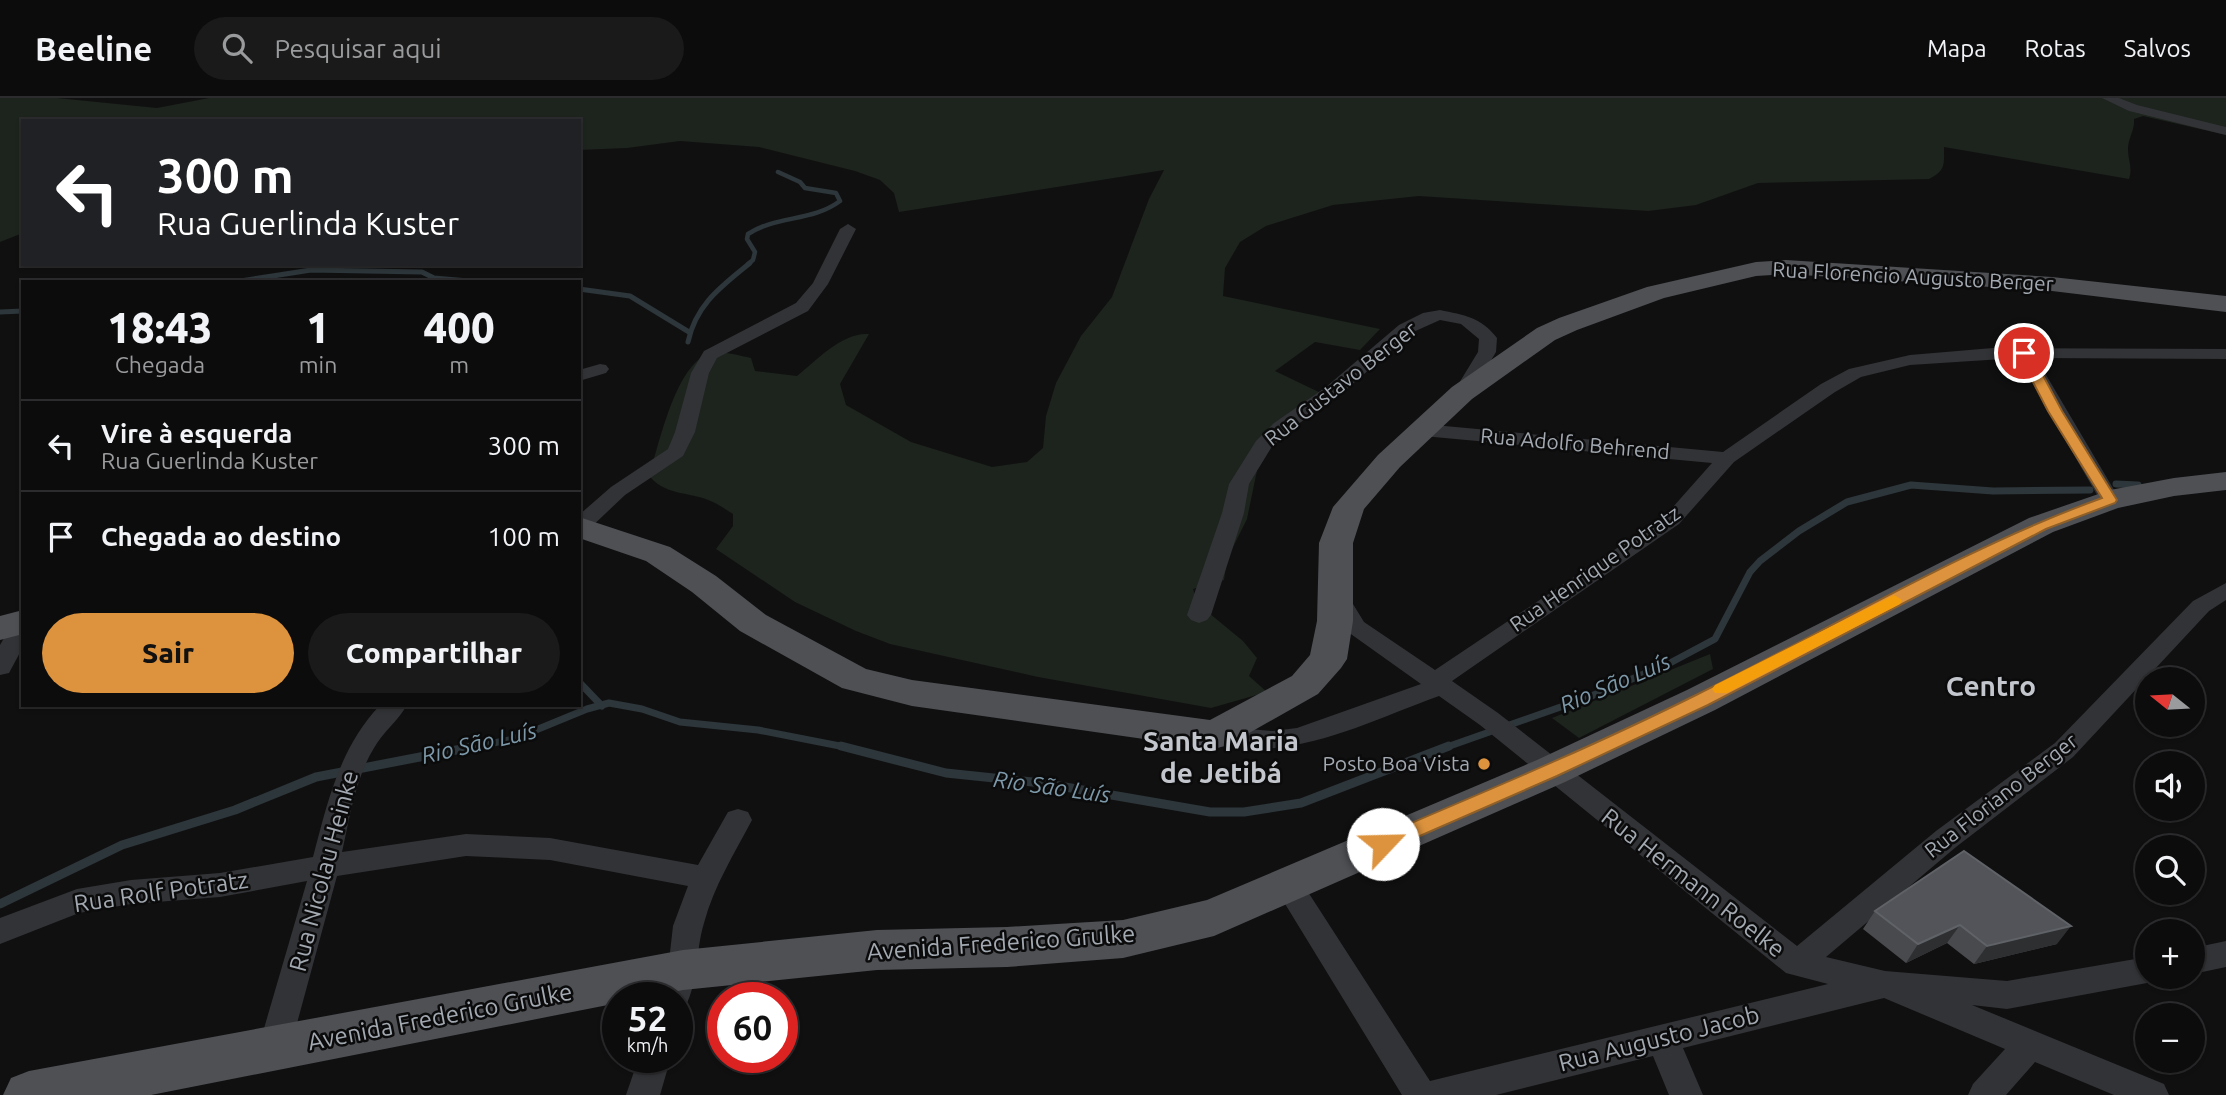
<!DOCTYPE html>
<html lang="pt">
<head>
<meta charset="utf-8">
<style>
  body { margin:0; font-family:Ubuntu,sans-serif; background:#1a1a1b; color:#f1f3f6; height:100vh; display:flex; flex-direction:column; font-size:26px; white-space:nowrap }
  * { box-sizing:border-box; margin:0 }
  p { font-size:23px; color:#9a9b9d }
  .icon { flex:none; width:38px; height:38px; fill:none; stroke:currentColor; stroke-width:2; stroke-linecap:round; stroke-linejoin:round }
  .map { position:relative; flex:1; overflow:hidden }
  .panel { position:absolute; left:21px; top:182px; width:560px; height:427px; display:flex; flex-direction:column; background:#0c0c0d; border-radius:0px; box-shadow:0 2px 5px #0004,0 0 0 2px #2c2c2e }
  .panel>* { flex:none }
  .banner { position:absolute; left:21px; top:21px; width:560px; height:147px; border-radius:0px; box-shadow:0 2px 5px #0004,0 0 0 2px #2c2c2e; background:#202124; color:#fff; overflow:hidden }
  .needle { width:46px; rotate:288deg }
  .tools { position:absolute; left:2135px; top:569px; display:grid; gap:14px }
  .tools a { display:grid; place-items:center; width:70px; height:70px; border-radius:50%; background:#0c0c0d; box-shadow:0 2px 5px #0004,0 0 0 2px #2c2c2e; font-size:35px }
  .speed { position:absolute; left:602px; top:884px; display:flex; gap:14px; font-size:35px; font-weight:700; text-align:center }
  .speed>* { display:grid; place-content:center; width:91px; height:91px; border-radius:50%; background:#0c0c0d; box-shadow:0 2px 5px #0004,0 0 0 2px #2c2c2e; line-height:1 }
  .speed small { font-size:18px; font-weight:400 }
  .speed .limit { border:10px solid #d22; background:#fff; color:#111 }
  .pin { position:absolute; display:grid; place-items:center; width:60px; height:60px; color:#fff; margin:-30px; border:4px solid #fff; border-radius:50%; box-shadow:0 2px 7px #0007 }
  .me { position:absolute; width:77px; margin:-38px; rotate:66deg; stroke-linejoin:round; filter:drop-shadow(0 0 5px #0008) }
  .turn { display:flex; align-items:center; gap:24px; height:147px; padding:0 21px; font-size:32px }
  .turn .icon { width:91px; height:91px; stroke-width:2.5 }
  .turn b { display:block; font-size:49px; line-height:60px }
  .eta { display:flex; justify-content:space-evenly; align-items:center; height:119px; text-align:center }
  .eta b { font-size:42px; font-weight:800; line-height:49px }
  .button { display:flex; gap:14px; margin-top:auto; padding:14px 21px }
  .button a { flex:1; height:80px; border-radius:42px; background:#dd933d; color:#111; font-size:28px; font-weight:800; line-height:80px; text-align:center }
  .button a+a { background:#1a1a1b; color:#f1f3f6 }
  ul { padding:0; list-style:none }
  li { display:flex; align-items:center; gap:21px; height:91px; padding:0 21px; border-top:2px solid #2c2c2e }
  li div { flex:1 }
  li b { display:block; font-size:26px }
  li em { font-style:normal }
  header { display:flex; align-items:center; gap:42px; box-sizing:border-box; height:98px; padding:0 35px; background:#0c0c0d; border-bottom:2px solid #2c2c2e }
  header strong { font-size:33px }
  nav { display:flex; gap:38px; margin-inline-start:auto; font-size:24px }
  .search { width:490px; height:63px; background:#1a1a1b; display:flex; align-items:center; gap:18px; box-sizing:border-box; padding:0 24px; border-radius:38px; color:#9a9b9d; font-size:26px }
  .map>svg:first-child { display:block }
  .green { fill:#1d231d }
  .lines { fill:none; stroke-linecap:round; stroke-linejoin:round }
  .stream-far3 { stroke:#2d363a; stroke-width:4.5 }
  .stream-far2 { stroke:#2d363a; stroke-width:5 }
  .stream-far1 { stroke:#2d363a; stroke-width:7 }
  .stream { stroke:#2d363a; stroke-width:9 }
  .street { fill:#323336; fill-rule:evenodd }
  .primary { fill:#4e5054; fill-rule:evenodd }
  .wall { fill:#494a4e }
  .shaded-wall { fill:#2e2f31 }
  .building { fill:#525459; stroke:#5f6267; stroke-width:2 }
  .route { fill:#dd933d; stroke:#906028; stroke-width:2 }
  .slow { fill:#f59e0b }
  .poi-dot { fill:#dd933d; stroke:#0b0b0c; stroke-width:2.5 }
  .labels { text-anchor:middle; stroke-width:5; stroke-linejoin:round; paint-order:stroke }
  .street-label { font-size:21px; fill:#a3a9b1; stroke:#0b0b0c }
  .poi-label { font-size:21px; fill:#a3a9b1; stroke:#0b0b0c; text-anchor:end }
  .water-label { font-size:23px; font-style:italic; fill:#7d99a9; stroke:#0b0b0c }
  .near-street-label { font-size:24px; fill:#a3a9b1; stroke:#0b0b0c }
  .district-label { font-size:28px; font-weight:bold; fill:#c3c7cd; stroke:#0b0b0c }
</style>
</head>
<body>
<header>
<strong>Beeline</strong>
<div class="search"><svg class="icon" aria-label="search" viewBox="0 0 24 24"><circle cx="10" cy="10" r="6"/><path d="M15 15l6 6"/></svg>Pesquisar aqui</div>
<nav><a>Mapa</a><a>Rotas</a><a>Salvos</a></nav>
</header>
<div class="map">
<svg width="2226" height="997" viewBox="0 0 2226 997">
  <rect width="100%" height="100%" fill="#101011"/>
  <!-- green -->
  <g class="green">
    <path d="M 0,0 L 57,0 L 157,10 L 209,0 L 2226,0 L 2226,37 L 2143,18 L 2134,21 C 2135,32 2128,40 2128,51 C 2128,63 2133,69 2129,81 L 1944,49 C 1944,67 1946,72 1929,81 L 1758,85 L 1696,107 L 1648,113 L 1419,98 L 1333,107 L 1266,128 L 1240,144 L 1225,170 L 1223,198 L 1380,231 L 1360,252 L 1315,244 L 1275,273 L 1323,296 L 1260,358 L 1247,421 L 1227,461 L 1224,482 L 1193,491 L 1198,506 L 1243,543 L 1257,560 L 1249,578 L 1267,594 L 1211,610 L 1038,579 L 890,546 L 856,533 L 795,504 L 716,451 L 733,428 L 733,416 C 726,412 720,407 713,404 C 688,392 665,400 646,374 L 652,368 C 661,338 677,268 708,256 C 719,251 740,258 751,260 L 755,273 L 797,278 C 817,262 842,234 869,236 L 840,286 L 846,307 L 911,344 L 992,369 L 1027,364 L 1043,350 L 1046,318 L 1056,285 L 1081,238 L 1112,199 L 1149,101 L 1164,72 L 899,114 L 894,95 L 880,82 L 855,73 L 759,49 L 680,43 L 627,50 L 579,52 L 579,23 L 23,23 L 23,135 L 0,144 Z"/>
    <polygon points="1710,556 1713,571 1579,640 1552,620"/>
  </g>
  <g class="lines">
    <!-- stream-far3 -->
    <path class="stream-far3" d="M 748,166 L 753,162 L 755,154 L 747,141 L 748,136 C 777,117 812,124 840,103 L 836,95 L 805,90 L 800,84 L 778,74"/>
    <!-- stream-far2 -->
    <g class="stream-far2">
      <polyline points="234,184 311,172 422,174 434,180 480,184"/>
      <polyline points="579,191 630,198 689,234"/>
      <polyline points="0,214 23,213"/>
      <path d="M 688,244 C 696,206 722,188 750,165"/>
    </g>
    <!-- stream-far1 -->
    <g class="stream-far1">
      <polyline points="2116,386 2138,387"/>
      <polyline points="579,584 602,608"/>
      <polyline points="468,650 514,641 587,611 609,605 642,611 680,624 758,632 850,650"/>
      <polyline points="1444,650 1589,599 1670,565 1715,541 1750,474 1760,463 1799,433 1847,404 1911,387 1993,393 2090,392"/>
    </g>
    <!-- stream -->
    <g class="stream">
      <polyline points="841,648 946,675 1042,685 1210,714 1244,714 1301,705 1449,648"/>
      <polyline points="0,806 122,747 235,712 316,679 477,648"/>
    </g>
    <!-- street -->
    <g class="street">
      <polygon points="2102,0 2119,0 2137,7 2226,29 2226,37 2129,13"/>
      <polygon points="848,126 856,131 828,186 808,213 717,260 709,275 695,334 683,358 625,397 587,433 579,434 579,417 611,389 668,351 675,334 691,275 704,253 796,205 813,185 840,131"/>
      <path d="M 1440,212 C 1464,217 1481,219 1497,240 L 1496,254 L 1469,299 L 1455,299 L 1453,295 L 1478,254 L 1479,241 L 1461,226 L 1440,222 L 1411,235 L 1340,297 L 1288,333 L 1271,350 L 1249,386 L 1244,415 L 1211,517 L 1207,522 L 1199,525 L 1191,522 L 1187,517 L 1222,415 L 1229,386 L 1256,343 L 1274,325 L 1326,289 L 1399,227 L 1423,215 Z"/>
      <path d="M 1993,250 L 2226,251 L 2226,261 L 2036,260 L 2120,402 L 2117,406 L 2103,406 L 2100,402 L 2018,260 L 1910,267 L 1861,279 L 1835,294 L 1734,364 L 1679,426 L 1452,583 L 1498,615 L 1797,848 L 1936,733 L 2055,645 L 2193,503 L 2226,485 L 2226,502 L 2209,513 L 2073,659 L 1956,749 L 1826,859 L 1885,873 L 2007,883 L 2147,859 L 2147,878 L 2159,878 L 2147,885 L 2007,911 L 1972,907 L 2164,986 L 2169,997 L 2114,997 L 2035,964 L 2006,997 L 1968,997 L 1973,986 L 2005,951 L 1884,900 L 1683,950 L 1703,997 L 1669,997 L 1653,958 L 1496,997 L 1402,997 L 1279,796 L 1275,788 L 1279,780 L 1289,776 L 1299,780 L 1430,983 L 1828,886 L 1786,875 L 1480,627 L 1439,598 C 1364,625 1286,668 1205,644 L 1201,637 L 1205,630 L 1214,628 L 1273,633 L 1297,630 L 1421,586 L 1348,534 L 1326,498 L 1329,493 L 1337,491 L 1345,493 L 1364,524 L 1435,572 L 1665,418 L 1712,365 L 1423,338 L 1416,336 L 1413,332 L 1416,328 L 1423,326 L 1723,354 L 1821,286 L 1849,271 L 1910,257 Z"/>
      <polygon points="600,266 606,267 609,271 606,275 579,283 579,272"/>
      <polygon points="23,518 23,549 9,575 0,577 0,547 15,521"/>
      <path d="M 380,607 L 407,607 C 398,623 383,634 374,650 C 355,681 350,719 342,754 L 466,736 L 550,740 L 698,767 L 728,714 L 738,711 L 748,714 L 752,722 C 734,756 714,788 704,825 C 695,855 700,878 685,910 L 677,913 L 677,900 L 659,900 L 668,872 L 673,828 L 688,788 L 550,762 L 466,758 L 337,778 L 290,951 L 285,961 L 274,966 L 263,961 L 258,951 L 307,783 L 220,799 L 131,806 L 79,815 L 0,846 L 0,820 L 77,791 L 131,782 L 220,775 L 313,759 C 328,703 339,651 380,607 Z"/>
      <polygon points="2226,843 2226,869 2193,876 2193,850"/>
      <polygon points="639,959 671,959 660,997 626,997"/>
    </g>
    <!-- primary -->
    <g class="primary">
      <polygon points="1786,162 2052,179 2226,198 2226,214 2052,193 1786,176 1756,178 1664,200 1577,232 1555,242 1472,301 1400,369 1364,411 1353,445 1353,523 1347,561 1341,570 1318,596 1228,647 1214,651 912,608 842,590 740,533 692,494 646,463 579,440 579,419 670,449 716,478 766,517 866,571 912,582 1210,622 1292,578 1310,557 1317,523 1319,445 1333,409 1378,357 1452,289 1537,230 1559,220 1647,189 1756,164"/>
      <polygon points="2226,374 2226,392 2174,398 2118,410 2053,434 1715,612 1565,684 1214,838 1123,860 1007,869 877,872 683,892 646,900 618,900 618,905 151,997 3,997 11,980 29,973 683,852 877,832 1007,829 1123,822 1207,802 1537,662 1687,592 2029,420 2110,392 2174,380"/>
      <polygon points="23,512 23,536 0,542 0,518"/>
    </g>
  </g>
  <!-- wall -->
  <polygon class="wall" points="1964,753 2057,846 1974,866 1947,845 1906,865 1863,831 1875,813"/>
  <!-- shaded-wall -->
  <g class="shaded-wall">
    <polygon points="1960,827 1947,845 1906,865 1918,846"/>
    <polygon points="2071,828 2057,846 1974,866 1987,848"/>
  </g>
  <!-- building -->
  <polygon class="building" points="1964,753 2071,828 1987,848 1960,827 1918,846 1875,813"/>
  <!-- route -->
  <path class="route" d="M 2024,252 L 2031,255 L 2062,313 L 2117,402 L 2115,405 L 2046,431 L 1708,607 L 1557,678 L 1390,751 L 1383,754 L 1376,751 L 1374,746 L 1376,740 C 1484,694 1592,649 1696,597 C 1831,531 1961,451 2102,400 L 2048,313 L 2018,255 Z"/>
  <!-- slow -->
  <polygon class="slow" points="1894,497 1902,502 1900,506 1727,595 1715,595 1712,591 1715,587"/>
  <!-- markers -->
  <circle class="poi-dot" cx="1484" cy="666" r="7"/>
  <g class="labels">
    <!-- street labels -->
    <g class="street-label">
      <text transform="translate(1913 179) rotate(3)" y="7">Rua Florencio Augusto Berger</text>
      <text transform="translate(1341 286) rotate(-38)" y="7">Rua Gustavo Berger</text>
      <text transform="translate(1575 346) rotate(5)" y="7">Rua Adolfo Behrend</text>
      <text transform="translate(1595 471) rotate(-35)" y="7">Rua Henrique Potratz</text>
      <text transform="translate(2001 698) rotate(-38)" y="7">Rua Floriano Berger</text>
    </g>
    <!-- poi labels -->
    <g class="poi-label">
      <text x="1470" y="673">Posto Boa Vista</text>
    </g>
    <!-- water labels -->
    <g class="water-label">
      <text transform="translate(1615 585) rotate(-23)" y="8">Rio São Luís</text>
      <text transform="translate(479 645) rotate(-13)" y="8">Rio São Luís</text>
      <text transform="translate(1052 689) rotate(8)" y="8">Rio São Luís</text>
    </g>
    <!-- near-street labels -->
    <g class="near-street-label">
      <text transform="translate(324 773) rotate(-75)" y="8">Rua Nicolau Heinke</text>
      <text transform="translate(1693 785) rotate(38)" y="8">Rua Hermann Roelke</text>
      <text transform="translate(161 794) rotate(-8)" y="8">Rua Rolf Potratz</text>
      <text transform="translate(1001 845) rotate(-4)" y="8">Avenida Frederico Grulke</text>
      <text transform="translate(440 919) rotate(-11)" y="8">Avenida Frederico Grulke</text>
      <text transform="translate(1659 941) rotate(-14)" y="8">Rua Augusto Jacob</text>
    </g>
    <!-- district labels -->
    <g class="district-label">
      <text x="1991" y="598">Centro</text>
      <text x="1221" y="653">Santa Maria<tspan x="1221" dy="32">de Jetibá</tspan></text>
    </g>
  </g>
</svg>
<div class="tools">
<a><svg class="needle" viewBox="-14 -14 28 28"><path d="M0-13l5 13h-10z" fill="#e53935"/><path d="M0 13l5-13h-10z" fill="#9a9b9d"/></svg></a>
<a><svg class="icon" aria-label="sound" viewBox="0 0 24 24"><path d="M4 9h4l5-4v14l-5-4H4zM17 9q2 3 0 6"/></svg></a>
<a><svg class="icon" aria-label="search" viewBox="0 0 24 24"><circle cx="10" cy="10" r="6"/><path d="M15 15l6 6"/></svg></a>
<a>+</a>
<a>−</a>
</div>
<div class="speed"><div>52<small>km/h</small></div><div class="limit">60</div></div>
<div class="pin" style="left:2024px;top:255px;background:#d93025"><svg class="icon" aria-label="arrive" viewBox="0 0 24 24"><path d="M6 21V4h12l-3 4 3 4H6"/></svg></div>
<svg class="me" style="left:1383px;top:746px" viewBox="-20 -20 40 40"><circle r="19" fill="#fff"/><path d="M0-13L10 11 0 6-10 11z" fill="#dd933d"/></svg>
<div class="banner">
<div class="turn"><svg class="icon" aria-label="left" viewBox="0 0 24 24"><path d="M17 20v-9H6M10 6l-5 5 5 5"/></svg><div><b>300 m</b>Rua Guerlinda Kuster</div></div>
</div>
<section class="panel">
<div class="eta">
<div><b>18:43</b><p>Chegada</p></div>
<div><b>1</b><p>min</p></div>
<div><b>400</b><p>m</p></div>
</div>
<ul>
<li><svg class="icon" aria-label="left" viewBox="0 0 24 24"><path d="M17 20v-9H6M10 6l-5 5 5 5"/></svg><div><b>Vire à esquerda</b><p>Rua Guerlinda Kuster</p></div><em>300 m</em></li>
<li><svg class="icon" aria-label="arrive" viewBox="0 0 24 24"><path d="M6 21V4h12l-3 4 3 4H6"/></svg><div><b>Chegada ao destino</b></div><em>100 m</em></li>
</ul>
<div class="button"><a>Sair</a><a>Compartilhar</a></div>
</section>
</div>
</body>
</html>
